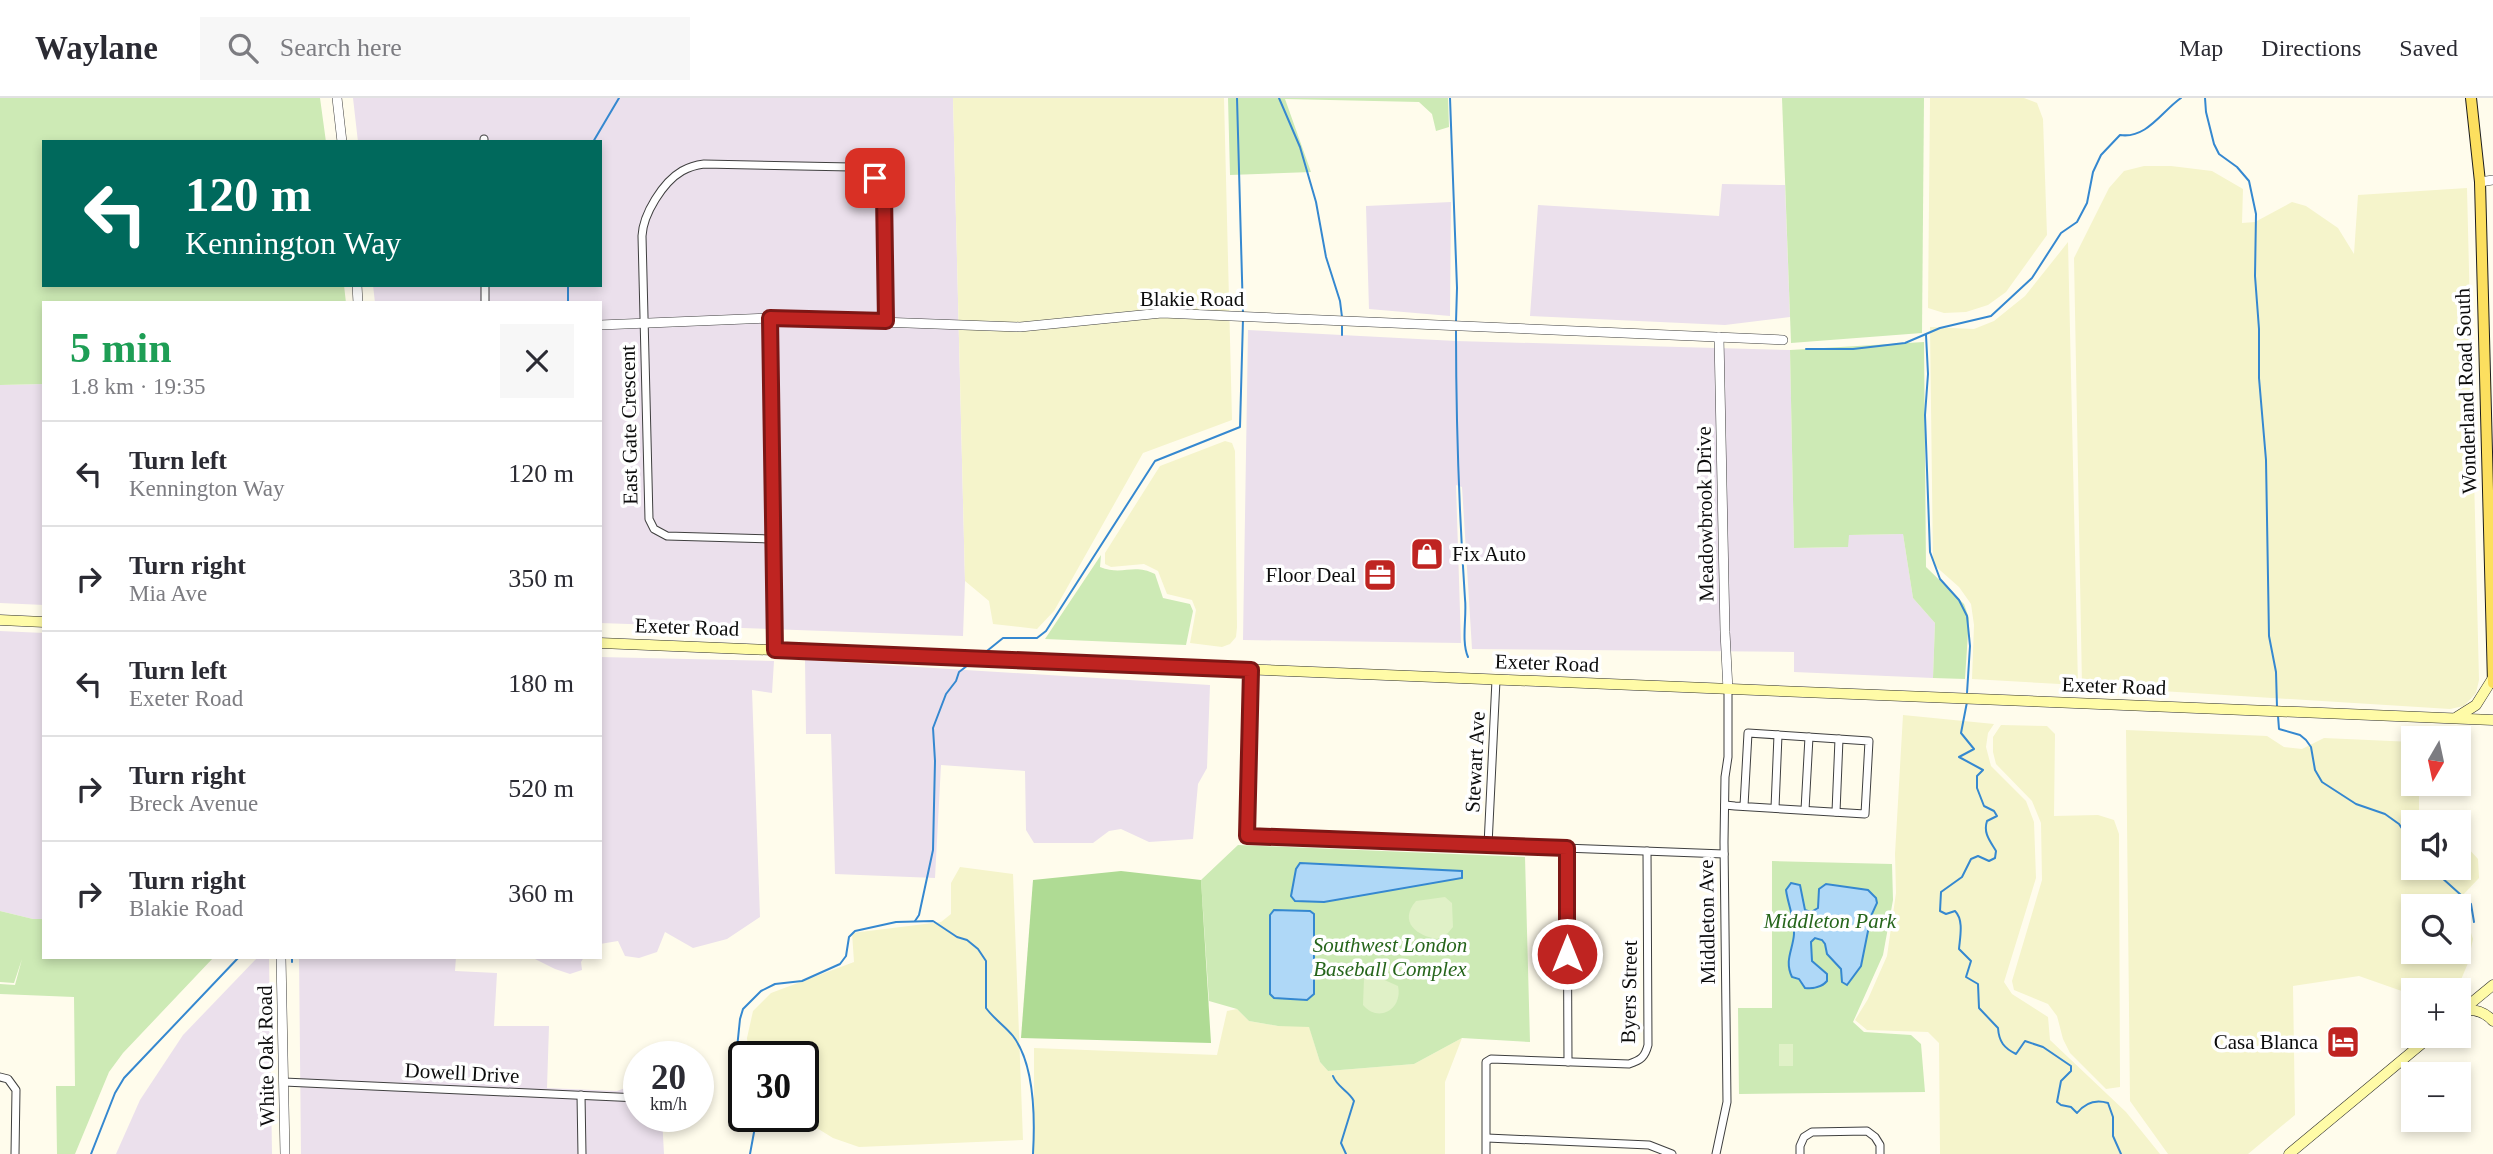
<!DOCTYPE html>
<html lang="en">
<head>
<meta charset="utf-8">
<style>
  body { margin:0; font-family:Georgia,serif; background:#f7f7f7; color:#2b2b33; height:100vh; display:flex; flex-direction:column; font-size:26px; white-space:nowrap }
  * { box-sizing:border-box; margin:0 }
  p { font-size:23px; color:#7c7c81 }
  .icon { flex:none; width:38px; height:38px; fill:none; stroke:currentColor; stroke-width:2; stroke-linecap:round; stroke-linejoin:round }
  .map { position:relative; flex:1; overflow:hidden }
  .panel { position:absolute; left:42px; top:203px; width:560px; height:658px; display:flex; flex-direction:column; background:#fff; border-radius:0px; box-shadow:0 4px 10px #0003 }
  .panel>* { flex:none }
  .guide { position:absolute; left:42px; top:42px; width:560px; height:147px; border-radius:0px; box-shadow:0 4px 10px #0003; background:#00695c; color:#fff; overflow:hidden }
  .needle { width:46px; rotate:189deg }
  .controls { position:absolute; left:2401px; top:628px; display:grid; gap:14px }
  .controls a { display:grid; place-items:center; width:70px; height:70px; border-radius:0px; background:#fff; box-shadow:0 4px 10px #0003; font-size:35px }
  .speed { position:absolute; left:623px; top:943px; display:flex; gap:14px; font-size:35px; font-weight:700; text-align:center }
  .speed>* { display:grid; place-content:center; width:91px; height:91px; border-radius:50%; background:#fff; box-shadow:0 4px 10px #0003; line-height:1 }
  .speed small { font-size:18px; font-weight:400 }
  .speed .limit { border:4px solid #111; border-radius:10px; background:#fff; color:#111 }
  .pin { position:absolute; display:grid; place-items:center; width:60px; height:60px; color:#fff; margin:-30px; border-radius:14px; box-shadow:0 4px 10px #0006 }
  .me { position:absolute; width:77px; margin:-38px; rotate:0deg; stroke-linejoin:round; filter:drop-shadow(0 0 5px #0008) }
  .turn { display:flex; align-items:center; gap:24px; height:147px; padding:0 28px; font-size:32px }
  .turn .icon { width:91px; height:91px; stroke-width:2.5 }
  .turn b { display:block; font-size:49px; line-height:60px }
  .round { display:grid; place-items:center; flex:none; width:74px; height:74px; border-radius:0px; background:#f7f7f7 }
  .headline { display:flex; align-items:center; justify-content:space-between; height:119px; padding:0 28px }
  h1 { font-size:42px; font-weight:700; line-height:52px; color:#1e9e55 }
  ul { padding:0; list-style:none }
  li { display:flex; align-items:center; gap:21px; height:105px; padding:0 28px; border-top:2px solid #e1e1e2 }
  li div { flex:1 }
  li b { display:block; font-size:26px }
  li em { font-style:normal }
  header { display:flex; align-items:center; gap:42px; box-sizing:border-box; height:98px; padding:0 35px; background:#fff; border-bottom:2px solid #e1e1e2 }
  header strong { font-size:33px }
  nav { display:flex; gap:38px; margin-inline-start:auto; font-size:24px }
  .search { width:490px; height:63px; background:#f7f7f7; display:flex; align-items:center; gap:18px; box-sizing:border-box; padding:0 24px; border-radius:0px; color:#7c7c81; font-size:26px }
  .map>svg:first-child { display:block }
  .industrial { fill:#ebe0ec }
  .farmland { fill:#f5f4cb; fill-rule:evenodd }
  .green { fill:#cdeab5 }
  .forest { fill:#afdb94 }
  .pitch { fill:#e0f1c7 }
  .water { fill:#afd8f7; stroke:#3588d0; stroke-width:2 }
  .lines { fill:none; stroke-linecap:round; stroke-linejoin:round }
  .stream { stroke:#3588d0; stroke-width:2 }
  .minor-casing { stroke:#3f3f3f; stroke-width:9 }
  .tertiary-casing { stroke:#3f3f3f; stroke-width:10 }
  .secondary-casing { stroke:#2e2e2e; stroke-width:11 }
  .primary-casing { stroke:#1d1d1d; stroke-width:12 }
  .minor { stroke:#fff; stroke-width:7 }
  .tertiary { stroke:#fff; stroke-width:9 }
  .secondary { stroke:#fffba7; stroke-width:10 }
  .primary { stroke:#fcdf5f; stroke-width:10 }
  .route-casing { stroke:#7c1715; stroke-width:18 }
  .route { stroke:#bf2421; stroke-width:12 }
  .labels { text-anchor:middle; stroke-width:7; stroke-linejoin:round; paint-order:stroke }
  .street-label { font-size:21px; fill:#0c0c0c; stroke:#fff }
  .poi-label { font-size:21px; fill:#0c0c0c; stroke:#fff; text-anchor:end }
  .park-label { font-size:21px; font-style:italic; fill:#26651b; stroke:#fff }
</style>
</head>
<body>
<header>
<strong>Waylane</strong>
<div class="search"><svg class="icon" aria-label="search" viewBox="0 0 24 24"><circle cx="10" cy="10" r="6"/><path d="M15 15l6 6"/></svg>Search here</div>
<nav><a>Map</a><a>Directions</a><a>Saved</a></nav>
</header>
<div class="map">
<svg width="2493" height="1056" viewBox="0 0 2493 1056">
  <rect width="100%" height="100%" fill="#fffcec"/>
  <!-- industrial -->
  <g class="industrial">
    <polygon points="353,0 953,0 965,483 963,538 600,525 600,205 375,205 373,187 600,187 600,44 358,44"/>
    <polygon points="1722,86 1785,87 1790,219 1725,227 1530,218 1538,107 1719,118"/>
    <polygon points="1451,104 1450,218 1369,211 1366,108"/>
    <polygon points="1248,232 1456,243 1790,252 1794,450 1848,449 1848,437 1903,436 1913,500 1935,525 1933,580 1794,574 1794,554 1472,551 1462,389 1456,387 1461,545 1243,542"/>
    <polygon points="44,286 44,507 0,505 0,287"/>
    <polygon points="0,533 44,535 44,821 33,821 0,813"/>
    <polygon points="600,559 774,563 772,595 752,592 760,819 727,841 693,850 665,834 657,854 639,860 625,858 618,843 600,846"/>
    <polygon points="805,562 1210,587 1207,670 1198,686 1193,741 1149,744 1121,731 1109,733 1093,745 1034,745 1026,732 1025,673 941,667 935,780 835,776 831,636 806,636"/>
    <polygon points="258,859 269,859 272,1056 116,1056 140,1002 183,937"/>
    <polygon points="299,859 456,859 455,873 497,875 494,928 549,928 547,990 617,993 639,985 639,1018 662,1019 664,1056 301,1056"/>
    <polygon points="531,859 584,859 581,864 582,872 570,876 555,871"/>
  </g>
  <!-- farmland -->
  <g class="farmland">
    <polygon points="953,0 1224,0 1232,322 1143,355 1054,513 1037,531 993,526 989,503 965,483"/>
    <polygon points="1930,0 2024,0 2037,5 2043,21 2047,137 2006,194 1988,207 1966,214 1944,215 1928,210"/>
    <polygon points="2144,68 2171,68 2212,73 2243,91 2242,125 2255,124 2292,104 2306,108 2338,130 2354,156 2358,97 2467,90 2479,582 2476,595 2464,608 2450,611 2082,588 2074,160 2109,90 2124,73"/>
    <polygon points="2068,144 2078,587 1972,581 1974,527 1971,506 1959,489 1933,466 1930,229 1974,231 1994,223 2025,198"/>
    <polygon points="1225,343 1232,345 1235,353 1237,529 1236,539 1230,546 1222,549 1190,545 1196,512 1192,502 1167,496 1158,473 1144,466 1111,469 1105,466 1105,455 1160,368"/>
    <polygon points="1903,617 1994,626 1988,635 1986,649 1991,668 2026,703 2034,724 2036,780 2004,884 2012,896 2048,919 2050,942 2126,1014 2160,1056 1940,1056 1939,945 1928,934 1867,932 1855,922 1868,901 1887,858 1896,795 1895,756"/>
    <polygon points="2001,627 2047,628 2055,636 2054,718 2098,717 2114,722 2119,736 2120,989 2106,991 2070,955 2063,941 2057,918 2048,906 2014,892 2012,883 2042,782 2041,725 2032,703 1996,666 1993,654 1993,639"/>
    <path d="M 2126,632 L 2267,638 L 2284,649 L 2302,651 L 2324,640 L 2413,644 L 2413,686 L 2419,686 L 2419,724 L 2413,724 L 2413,770 L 2459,770 L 2459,749 L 2467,749 L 2478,761 L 2479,780 L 2460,800 L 2473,841 L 2468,865 L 2460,884 L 2451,892 L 2413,892 L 2413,897 L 2359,878 L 2293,888 L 2295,1017 L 2248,1056 L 2168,1056 L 2130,1003 ZM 2459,808 L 2459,854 L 2413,854 L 2413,808 Z"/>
    <polygon points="960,769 1013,776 1023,1042 859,1049 833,1040 799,1019 803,1018 803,959 749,959 747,940 753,913 771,895 854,864 852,835 941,824 951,816 951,785"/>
    <polygon points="1237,911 1249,923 1278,928 1309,928 1320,964 1328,973 1414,966 1462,940 1445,984 1445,1056 1034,1056 1034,950 1217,957 1227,913"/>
  </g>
  <!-- green -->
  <g class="green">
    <polygon points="0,0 320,0 326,44 44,44 44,187 344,187 346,205 44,205 44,286 0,287"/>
    <polygon points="1228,0 1448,0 1449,29 1436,33 1432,16 1419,4 1285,1 1311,74 1230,77"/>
    <polygon points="1782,0 1924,0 1922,235 1791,245"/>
    <polygon points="1924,244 1926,469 1964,506 1969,520 1965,581 1933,580 1935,525 1913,500 1903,436 1849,437 1848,449 1794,450 1790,252"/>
    <path d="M 1101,457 L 1100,469 C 1123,478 1133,465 1155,476 L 1163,500 L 1190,506 L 1193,513 L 1186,547 L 1045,541 Z"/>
    <polygon points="1238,747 1525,759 1530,944 1462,940 1414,966 1328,973 1320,964 1309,929 1278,928 1249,923 1237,911 1209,903 1201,782"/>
    <polygon points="1772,763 1892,766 1893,802 1883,857 1853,924 1864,934 1911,937 1921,946 1925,994 1739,996 1738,910 1772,910"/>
    <polygon points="0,813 33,821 44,821 44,859 214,859 123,955 109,974 75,1056 57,1056 56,988 75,988 74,899 0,896 0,886 15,887 22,861 14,885 0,884"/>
  </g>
  <!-- forest -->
  <polygon class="forest" points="1121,773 1201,782 1211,945 1021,940 1033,782"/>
  <!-- pitch -->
  <g class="pitch">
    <path d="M 1445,799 L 1452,805 L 1453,829 L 1448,835 L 1437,841 C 1417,838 1398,824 1416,803 Z"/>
    <path d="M 1371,876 L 1398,888 C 1403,912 1378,925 1363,907 L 1364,880 Z"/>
    <rect x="1779" y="946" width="14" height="22"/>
  </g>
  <!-- water -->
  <g class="water">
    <polygon points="1300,765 1462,773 1462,780 1324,804 1295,803 1291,798 1296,771"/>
    <path d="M 1791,785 L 1800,787 L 1805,812 L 1811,814 L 1818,810 L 1819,791 L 1826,786 L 1868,792 L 1876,800 L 1877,805 L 1871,818 L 1861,868 L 1847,887 L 1842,884 L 1841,871 L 1827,856 L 1825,846 L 1822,842 L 1815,840 L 1811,844 L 1812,863 L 1827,876 L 1827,883 C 1822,889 1813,891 1805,890 L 1799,881 L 1792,879 C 1784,862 1793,852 1794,836 C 1795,821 1788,807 1786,792 Z"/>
    <polygon points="1274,812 1310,813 1314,816 1314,896 1307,902 1274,900 1270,896 1270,817"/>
  </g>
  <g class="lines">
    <!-- stream -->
    <g class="stream">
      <polyline points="1237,0 1243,216"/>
      <polyline points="1279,0 1300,49 1316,104 1326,159 1340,203 1342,219"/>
      <polyline points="1450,0 1457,190 1456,224"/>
      <polyline points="2205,0 2206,14 2214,46 2219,56 2237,69 2249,83 2256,116 2255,178 2259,231 2259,280 2266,362 2269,538 2276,574 2277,609"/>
      <polyline points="593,44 619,0"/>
      <polyline points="568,187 568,205"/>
      <polyline points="1342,228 1342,237"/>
      <path d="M 1456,233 C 1456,322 1459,412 1465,501 C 1467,518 1461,543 1468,559"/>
      <polyline points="1926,237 1928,276 1925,317 1930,454 1940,481 1959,502 1967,518 1970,548 1967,595"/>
      <path d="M 1806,251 L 1853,251 L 1905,245 L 1940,230 L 1991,218 L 2032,180 L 2061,135 L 2077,124 L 2087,105 L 2093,74 L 2101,57 L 2120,37 C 2147,41 2162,13 2181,0"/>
      <polyline points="982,557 1003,540 1037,540 1046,533 1155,363 1240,329 1243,221"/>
      <path d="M 1967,604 L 1961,635 L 1974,651 L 1959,659 L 1983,672 L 1977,678 L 1977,690 L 1984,708 L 1994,713 L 1997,718 L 1987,723 C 1983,735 1990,743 1996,753 L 1995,760 L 1989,763 L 1978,758 L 1971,761 L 1962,779 L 1941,794 L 1940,813 L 1946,816 L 1955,813 C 1964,822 1960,839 1959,851 L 1971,863 L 1966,879 L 1978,886 L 1979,910 L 1998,930 C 1999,944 2004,950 2016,956 L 2025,943 L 2043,949 L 2071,968 L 2071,973 L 2061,983 L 2057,1004 L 2061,1007 L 2071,1009 L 2077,1015 C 2085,1005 2095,1001 2108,1005 L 2113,1019 L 2113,1038 L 2121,1056"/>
      <polyline points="2278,618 2279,631 2300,637 2306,642 2311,649 2315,672 2322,684 2356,706 2385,716 2399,726 2413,747"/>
      <polyline points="2431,770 2471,806 2474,824"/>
      <polyline points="915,823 919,817 933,752 935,663 933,630 946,596 956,583 959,574 972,564"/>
      <polyline points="292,859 292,864"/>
      <path d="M 1333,978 C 1337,989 1349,993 1354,1003 L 1341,1045 L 1346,1056"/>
      <path d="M 744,995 L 737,981 L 736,960 L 740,921 L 743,911 L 761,893 L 775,886 L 802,883 L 840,866 L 846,858 L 849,839 L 855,833 L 896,824 L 933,823 L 957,839 L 967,842 L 978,851 L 986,863 L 986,910 C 994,921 1005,928 1013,938 C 1035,967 1035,1021 1033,1056"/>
      <polyline points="91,1056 115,995 124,980 239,859"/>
      <polyline points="750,1056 757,1018"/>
    </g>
    <defs>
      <g id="minor">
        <polyline points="484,41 484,44"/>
        <polyline points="485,187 485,205"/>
        <path d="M 773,443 L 770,441 L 667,438 L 654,431 L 649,421 L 642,138 C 643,116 663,84 682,73 C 689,69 696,67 704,66 L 851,69 C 868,71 877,79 884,96 L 886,224"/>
        <polyline points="1251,572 1247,738 1724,756"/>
        <polyline points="1725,707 1735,708 1865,716 1869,643 1748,635 1744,708"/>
        <polyline points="1775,710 1778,637"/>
        <polyline points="1805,712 1809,639"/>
        <polyline points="1836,714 1839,641"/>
        <polyline points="1488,747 1496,582"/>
        <polyline points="1567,750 1568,964"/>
        <polyline points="0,979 8,981 16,992 15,1056"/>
        <polyline points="284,984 639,1000"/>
        <polyline points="581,997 582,1056"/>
        <polyline points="1487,1040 1649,1047 1672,1056"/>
        <path d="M 1486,1056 L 1486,964 L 1491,961 L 1629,966 C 1641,962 1645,959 1648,947 L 1647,753"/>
        <polyline points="1716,1056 1727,1004 1724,744 1725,679 1728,659 1728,592"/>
        <polyline points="1800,1056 1800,1048 1804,1039 1812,1034 1867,1033 1875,1039 1880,1047 1880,1056"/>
      </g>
      <g id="tertiary">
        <polyline points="337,0 342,44"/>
        <polyline points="2480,84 2493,82"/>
        <polyline points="357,187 358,205"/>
        <polyline points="770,220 775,552"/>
        <polyline points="600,227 770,220 1020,229 1162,215 1783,242"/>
        <polyline points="1719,239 1725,534 1728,592"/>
        <polyline points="281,859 285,1056"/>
      </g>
      <g id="secondary">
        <polyline points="0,522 44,524"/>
        <polyline points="600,545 2493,622"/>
        <polyline points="2457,619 2476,607 2493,580"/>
        <path d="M 2463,912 C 2475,911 2485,914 2493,923"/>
        <polyline points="2459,915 2493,887"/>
        <polyline points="2289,1056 2431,938"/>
      </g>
      <polyline id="primary" points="2471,0 2480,84 2493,585"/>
    </defs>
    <!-- minor casing -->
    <use href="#minor" class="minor-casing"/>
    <!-- tertiary casing -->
    <use href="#tertiary" class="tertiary-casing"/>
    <!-- secondary casing -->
    <use href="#secondary" class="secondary-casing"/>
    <!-- primary casing -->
    <use href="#primary" class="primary-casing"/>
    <!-- minor -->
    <use href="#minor" class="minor"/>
    <!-- tertiary -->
    <use href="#tertiary" class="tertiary"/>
    <!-- secondary -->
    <use href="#secondary" class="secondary"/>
    <!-- primary -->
    <use href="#primary" class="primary"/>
  </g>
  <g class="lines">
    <defs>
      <polyline id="route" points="875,80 884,96 886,223 770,220 775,552 1251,572 1247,738 1567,750 1567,856"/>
    </defs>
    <!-- route casing -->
    <use href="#route" class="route-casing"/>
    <!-- route -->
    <use href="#route" class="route"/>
  </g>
  <!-- icons -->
  <defs>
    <symbol id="shop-square" viewBox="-11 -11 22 22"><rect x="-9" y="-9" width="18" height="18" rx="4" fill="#bf2421" stroke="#fff"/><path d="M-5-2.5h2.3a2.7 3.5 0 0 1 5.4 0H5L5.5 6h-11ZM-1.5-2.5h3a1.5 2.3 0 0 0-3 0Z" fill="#fff"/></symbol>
    <symbol id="office-square" viewBox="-11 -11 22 22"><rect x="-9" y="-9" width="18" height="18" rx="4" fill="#bf2421" stroke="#fff"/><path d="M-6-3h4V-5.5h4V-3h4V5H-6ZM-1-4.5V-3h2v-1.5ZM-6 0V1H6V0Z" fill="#fff"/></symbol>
    <symbol id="hotel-square" viewBox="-11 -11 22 22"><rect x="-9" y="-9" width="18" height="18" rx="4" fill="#bf2421" stroke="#fff"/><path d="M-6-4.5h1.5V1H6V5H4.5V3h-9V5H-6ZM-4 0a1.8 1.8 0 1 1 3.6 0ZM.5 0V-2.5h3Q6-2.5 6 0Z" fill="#fff"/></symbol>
  </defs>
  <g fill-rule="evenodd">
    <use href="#shop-square" x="1408" y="437" width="38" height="38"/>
    <use href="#office-square" x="1361" y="458" width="38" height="38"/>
    <use href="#hotel-square" x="2324" y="925" width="38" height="38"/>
  </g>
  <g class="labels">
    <!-- street labels -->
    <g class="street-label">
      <text x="1192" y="208">Blakie Road</text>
      <text transform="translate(2466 293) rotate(-92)" y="7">Wonderland Road South</text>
      <text transform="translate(629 327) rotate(-91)" y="7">East Gate Crescent</text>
      <text transform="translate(1705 416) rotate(-91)" y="7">Meadowbrook Drive</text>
      <text transform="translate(687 529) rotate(2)" y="7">Exeter Road</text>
      <text transform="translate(1547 565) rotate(2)" y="7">Exeter Road</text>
      <text transform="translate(2114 588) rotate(2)" y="7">Exeter Road</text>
      <text transform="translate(1475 664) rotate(-87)" y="7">Stewart Ave</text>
      <text transform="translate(1707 824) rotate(-91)" y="7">Middleton Ave</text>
      <text transform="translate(1629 894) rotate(-89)" y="7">Byers Street</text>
      <text transform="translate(266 958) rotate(-91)" y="7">White Oak Road</text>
      <text transform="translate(462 975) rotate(3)" y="7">Dowell Drive</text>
    </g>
    <!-- poi labels -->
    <g class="poi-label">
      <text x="1452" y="463" text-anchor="start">Fix Auto</text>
      <text x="1356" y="484">Floor Deal</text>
      <text x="2318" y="951">Casa Blanca</text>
    </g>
    <!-- park labels -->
    <g class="park-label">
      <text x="1830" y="830">Middleton Park</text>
      <text x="1390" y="854">Southwest London<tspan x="1390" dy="24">Baseball Complex</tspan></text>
    </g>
  </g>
</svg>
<div class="controls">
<a><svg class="needle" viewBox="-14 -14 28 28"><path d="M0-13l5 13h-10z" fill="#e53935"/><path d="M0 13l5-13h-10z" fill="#7c7c81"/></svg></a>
<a><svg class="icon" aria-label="sound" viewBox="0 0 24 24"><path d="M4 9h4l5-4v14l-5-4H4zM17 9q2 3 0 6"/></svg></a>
<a><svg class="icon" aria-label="search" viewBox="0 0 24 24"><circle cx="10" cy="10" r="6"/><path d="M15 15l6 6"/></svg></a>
<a>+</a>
<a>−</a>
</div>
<div class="speed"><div>20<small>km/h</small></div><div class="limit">30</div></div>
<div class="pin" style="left:875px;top:80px;background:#d93025"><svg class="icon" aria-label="arrive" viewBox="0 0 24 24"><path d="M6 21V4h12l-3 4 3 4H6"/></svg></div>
<svg class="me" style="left:1567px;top:856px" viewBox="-20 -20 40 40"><circle r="17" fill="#bf2421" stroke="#fff" stroke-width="3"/><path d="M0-11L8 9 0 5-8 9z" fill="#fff"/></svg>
<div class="guide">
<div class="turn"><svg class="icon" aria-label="left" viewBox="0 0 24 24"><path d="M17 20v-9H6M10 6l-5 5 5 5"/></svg><div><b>120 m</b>Kennington Way</div></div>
</div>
<section class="panel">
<div class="headline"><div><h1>5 min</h1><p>1.8 km · 19:35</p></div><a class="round"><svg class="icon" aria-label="close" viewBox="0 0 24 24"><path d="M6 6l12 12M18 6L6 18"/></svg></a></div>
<ul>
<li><svg class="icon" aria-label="left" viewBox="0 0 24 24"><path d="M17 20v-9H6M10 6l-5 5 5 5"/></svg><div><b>Turn left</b><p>Kennington Way</p></div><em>120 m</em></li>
<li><svg class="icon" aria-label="right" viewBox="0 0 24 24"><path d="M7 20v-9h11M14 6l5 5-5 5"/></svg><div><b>Turn right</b><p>Mia Ave</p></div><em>350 m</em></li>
<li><svg class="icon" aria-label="left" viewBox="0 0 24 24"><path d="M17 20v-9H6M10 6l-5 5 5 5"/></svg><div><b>Turn left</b><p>Exeter Road</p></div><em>180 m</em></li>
<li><svg class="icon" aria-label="right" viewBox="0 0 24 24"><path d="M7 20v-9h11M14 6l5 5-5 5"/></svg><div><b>Turn right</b><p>Breck Avenue</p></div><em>520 m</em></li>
<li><svg class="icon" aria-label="right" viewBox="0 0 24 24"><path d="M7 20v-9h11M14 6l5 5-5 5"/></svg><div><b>Turn right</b><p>Blakie Road</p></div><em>360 m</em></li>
</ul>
</section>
</div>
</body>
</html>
